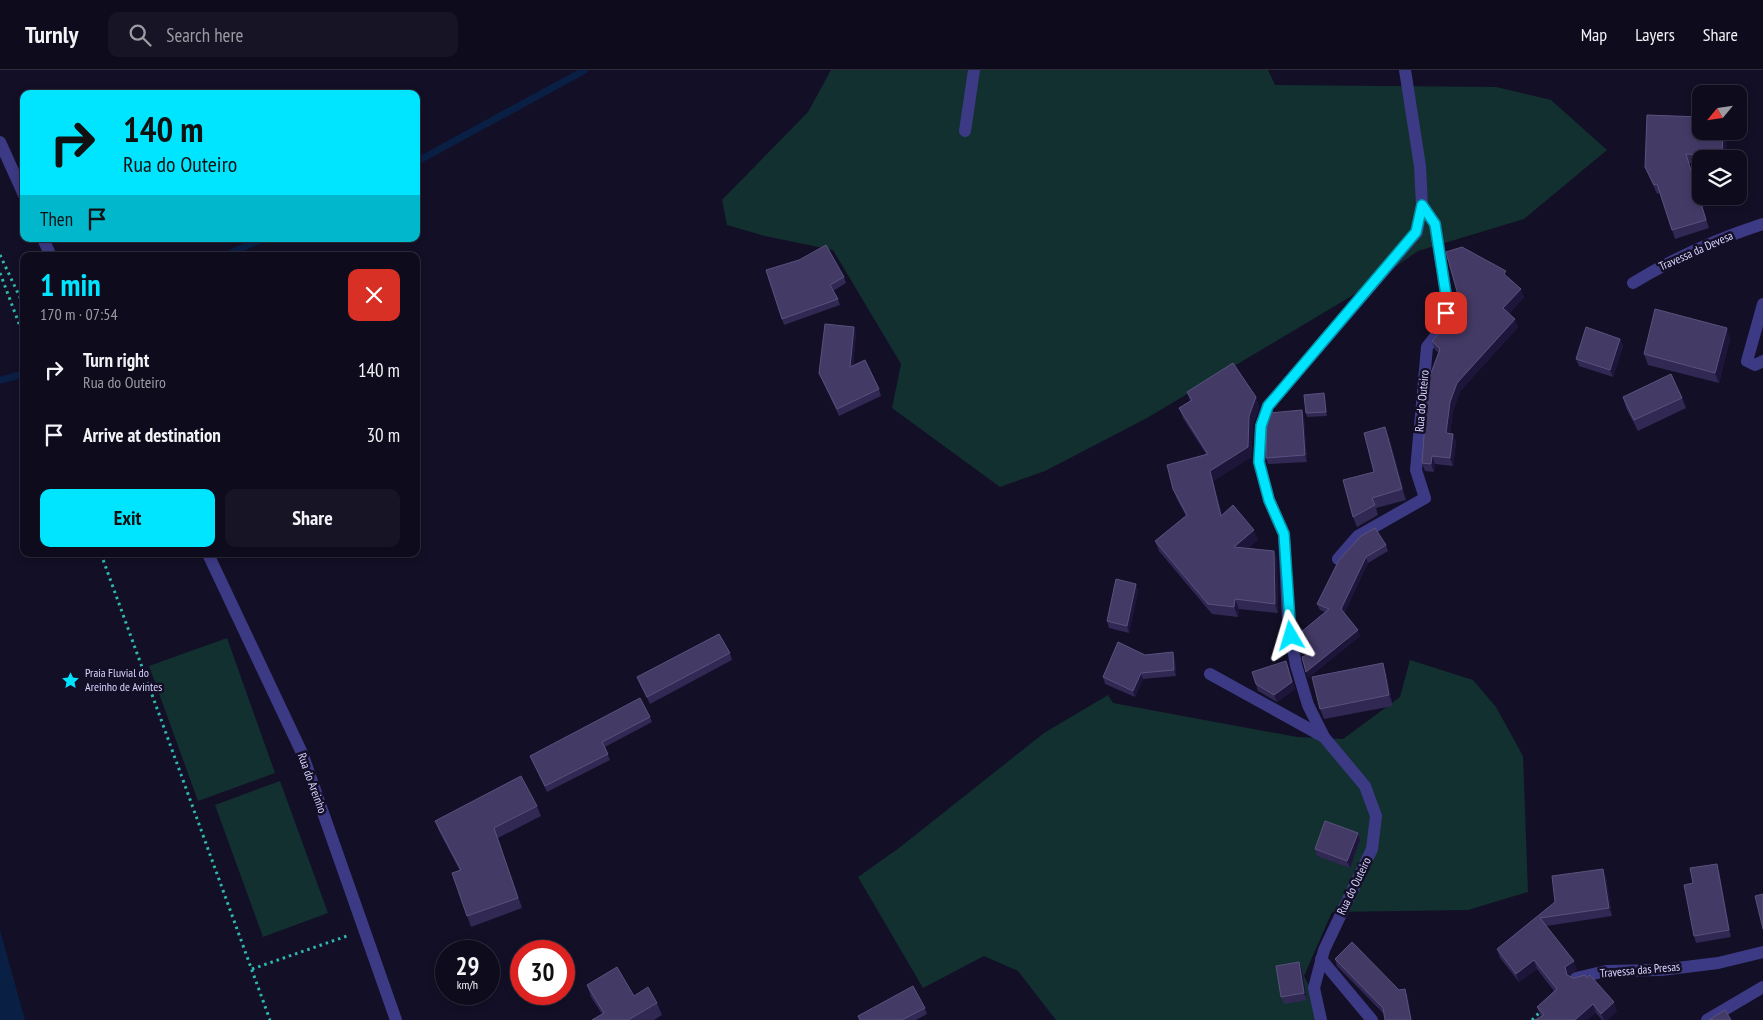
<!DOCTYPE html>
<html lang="en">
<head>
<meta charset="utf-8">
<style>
  body { margin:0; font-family:"PT Sans Narrow",sans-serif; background:#171425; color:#f1f3f6; height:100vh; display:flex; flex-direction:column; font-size:19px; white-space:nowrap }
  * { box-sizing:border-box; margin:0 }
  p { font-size:16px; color:#9b9ba3 }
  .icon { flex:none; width:28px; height:28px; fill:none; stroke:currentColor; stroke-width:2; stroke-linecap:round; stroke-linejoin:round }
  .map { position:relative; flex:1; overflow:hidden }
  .sheet { position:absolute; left:20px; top:182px; width:400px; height:305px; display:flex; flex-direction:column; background:#0e0b1c; border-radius:10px; box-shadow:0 2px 8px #0003,0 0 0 1px #2e2b3b }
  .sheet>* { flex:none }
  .banner { position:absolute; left:20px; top:20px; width:400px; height:152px; border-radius:10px; box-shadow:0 2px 8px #0003,0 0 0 1px #2e2b3b; background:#00e5ff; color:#111; overflow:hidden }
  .needle { width:32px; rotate:241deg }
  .controls { position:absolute; left:1692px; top:15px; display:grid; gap:10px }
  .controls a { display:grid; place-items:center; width:55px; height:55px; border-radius:10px; background:#0e0b1c; box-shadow:0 2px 8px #0003,0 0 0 1px #2e2b3b; font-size:25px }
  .speed { position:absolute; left:435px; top:870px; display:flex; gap:10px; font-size:25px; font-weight:700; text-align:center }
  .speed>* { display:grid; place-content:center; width:65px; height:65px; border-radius:50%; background:#0e0b1c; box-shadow:0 2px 8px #0003,0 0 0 1px #2e2b3b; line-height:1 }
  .speed small { font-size:12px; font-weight:400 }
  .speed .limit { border:8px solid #d22; background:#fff; color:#111 }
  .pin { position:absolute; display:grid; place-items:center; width:42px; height:42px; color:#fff; margin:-21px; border-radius:10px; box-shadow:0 2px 8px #0006 }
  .me { position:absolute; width:55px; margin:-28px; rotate:353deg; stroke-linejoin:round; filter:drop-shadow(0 0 4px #0008) }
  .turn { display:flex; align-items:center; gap:18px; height:105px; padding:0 20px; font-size:22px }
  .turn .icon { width:65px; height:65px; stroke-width:2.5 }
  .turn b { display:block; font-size:35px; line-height:42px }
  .then { display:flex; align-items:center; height:48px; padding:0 20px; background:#0003; gap:10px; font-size:19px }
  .round { display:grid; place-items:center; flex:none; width:52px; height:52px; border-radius:10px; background:#171425 }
  .headline { display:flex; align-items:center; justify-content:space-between; height:85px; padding:0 20px }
  h1 { font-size:30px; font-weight:700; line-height:38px; color:#00e5ff }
  .primary-button { display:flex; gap:10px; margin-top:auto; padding:10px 20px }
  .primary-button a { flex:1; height:58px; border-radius:10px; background:#00e5ff; color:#111; font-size:20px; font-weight:700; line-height:58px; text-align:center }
  .primary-button a+a { background:#171425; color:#f1f3f6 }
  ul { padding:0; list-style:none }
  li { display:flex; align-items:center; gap:15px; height:65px; padding:0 20px }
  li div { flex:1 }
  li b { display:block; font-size:19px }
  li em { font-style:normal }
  header { display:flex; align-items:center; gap:30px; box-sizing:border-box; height:70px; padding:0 25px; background:#0e0b1c; border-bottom:1px solid #2e2b3b }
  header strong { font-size:24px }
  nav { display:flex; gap:28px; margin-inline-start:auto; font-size:18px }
  .search { width:350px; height:45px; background:#171425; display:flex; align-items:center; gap:12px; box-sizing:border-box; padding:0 18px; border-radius:10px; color:#9b9ba3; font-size:19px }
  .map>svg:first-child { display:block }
  .green { fill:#12302f }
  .water { fill:#0a1f44 }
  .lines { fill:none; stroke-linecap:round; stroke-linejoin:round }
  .stream { stroke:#0a1f44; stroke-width:7 }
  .path { stroke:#2fb8b0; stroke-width:3; stroke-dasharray:2.5 4; stroke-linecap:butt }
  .minor { stroke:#3d3a85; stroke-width:12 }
  .wall { fill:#312854 }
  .shaded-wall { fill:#1d163a }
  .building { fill:#433a66; stroke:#5a527e }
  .route-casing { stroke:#0095a6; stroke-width:12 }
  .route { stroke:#00e5ff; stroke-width:9 }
  .labels { text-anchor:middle; stroke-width:5; stroke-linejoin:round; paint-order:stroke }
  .street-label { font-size:12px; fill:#d9d4ff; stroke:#130f26 }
  .poi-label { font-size:12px; fill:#d9d4ff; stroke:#130f26; text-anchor:start }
</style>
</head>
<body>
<header>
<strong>Turnly</strong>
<div class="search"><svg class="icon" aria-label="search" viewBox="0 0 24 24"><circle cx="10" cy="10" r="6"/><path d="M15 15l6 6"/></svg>Search here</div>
<nav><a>Map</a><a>Layers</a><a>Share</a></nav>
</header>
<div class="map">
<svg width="1763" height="950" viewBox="0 0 1763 950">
  <rect width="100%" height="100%" fill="#130f26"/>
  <!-- green -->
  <g class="green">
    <polygon points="831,0 1268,0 1275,15 1496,17 1551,30 1607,80 1524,149 1418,181 1365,218 1147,348 1045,401 1000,417 892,338 901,294 833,180 765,166 727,155 722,130 808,42"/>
    <polygon points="227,568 275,703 198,731 149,596"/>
    <polygon points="1410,590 1473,610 1496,637 1523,686 1528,822 1468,840 1332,842 1304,906 1327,950 1056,950 1018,901 984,886 923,918 858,807 899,778 1044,663 1108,625 1113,633 1297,667 1343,669 1400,627"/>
    <polygon points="280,711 328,843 263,867 215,735"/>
  </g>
  <!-- water -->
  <polygon class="water" points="0,860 25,950 0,950"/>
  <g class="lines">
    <!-- stream -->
    <g class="stream">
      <polyline points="416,92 585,0"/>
      <polyline points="224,186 262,169"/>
      <polyline points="0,310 24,304"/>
    </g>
    <!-- path -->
    <g class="path">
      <polyline points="0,185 24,236"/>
      <polyline points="0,203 24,267"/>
      <polyline points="101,484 270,950"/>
      <polyline points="252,899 347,866"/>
      <polyline points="1532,950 1541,941"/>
    </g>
    <!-- minor -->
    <g class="minor">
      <polyline points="965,61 974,0"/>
      <polyline points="0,72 24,125"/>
      <polyline points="43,169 51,186"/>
      <path d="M 1633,213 C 1674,188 1717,169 1763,154"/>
      <polyline points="1763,234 1747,291 1755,295 1763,291"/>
      <polyline points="208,484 302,683 396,950"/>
      <polyline points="1338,489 1358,466 1425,428 1416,400 1427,277 1445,254 1447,231 1435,154 1422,135"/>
      <polyline points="1210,604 1324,667"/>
      <polyline points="1321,889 1372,950"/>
      <polyline points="1576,908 1606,901 1661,900 1718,893 1763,882"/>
      <polyline points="1321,950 1314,918 1324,880 1372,779 1376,746 1365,716 1324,667 1308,635 1296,595 1288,551 1284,464 1269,430 1259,392 1261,356 1268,336 1417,162 1422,135 1420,96 1405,0"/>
      <polyline points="1707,950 1763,917"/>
    </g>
  </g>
  <!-- wall -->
  <g class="wall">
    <polygon points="1701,47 1726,89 1701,89 1701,93 1689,93 1709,158 1675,169 1660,123 1657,124 1645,97"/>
    <polygon points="766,200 844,207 846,213 833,221 838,229 840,235 784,255"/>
    <polygon points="1508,207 1524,227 1509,244 1518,257 1460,321 1453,341 1450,363 1453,364 1456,372 1453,396 1435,394 1434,402 1425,401 1422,393 1439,283 1435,280 1432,271"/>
    <polygon points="854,257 856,264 853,296 879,319 881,326 839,346 819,303"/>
    <polygon points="1730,268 1719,313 1648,295 1644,284"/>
    <polygon points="1620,269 1623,276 1613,307 1579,296 1576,289"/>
    <polygon points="1187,322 1256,327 1259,337 1253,355 1251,387 1213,411 1222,445 1258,470 1247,478 1274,481 1277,491 1278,543 1239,539 1238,547 1212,544 1159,481 1155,471 1186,446 1177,429 1173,419 1206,384 1183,348 1179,338 1190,331"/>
    <polygon points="1325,327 1327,346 1307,347 1306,343"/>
    <polygon points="1623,327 1682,328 1686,338 1638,361 1626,338"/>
    <polygon points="1304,347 1307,392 1268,394 1266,388"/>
    <polygon points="1389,367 1406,430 1376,438 1378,445 1357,457 1353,447 1374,402"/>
    <polygon points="1386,475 1388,481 1368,493 1344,543 1360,566 1308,608 1313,583 1302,569 1300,563 1325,542 1320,540 1317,534 1339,490"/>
    <polygon points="1138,521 1129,563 1109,558 1107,551"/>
    <polygon points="730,583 732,590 650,634 640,614 637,607"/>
    <polygon points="1145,585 1175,588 1176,606 1143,609 1135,627 1105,614 1103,607"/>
    <polygon points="1286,591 1295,619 1277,632 1258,621 1252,602"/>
    <polygon points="1386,603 1393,636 1324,649 1320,639"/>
    <polygon points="650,647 652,652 605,677 610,690 547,722 530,686"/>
    <polygon points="537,736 541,746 498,768 522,838 471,857 452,803 460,801 439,761 435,751"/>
    <polygon points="1358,763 1360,770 1350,798 1317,786 1315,779"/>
    <polygon points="1719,801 1731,867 1696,873 1694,866"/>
    <polygon points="1606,807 1612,846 1546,856 1577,899 1568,905 1617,941 1607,950 1602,950 1596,943 1541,947 1537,937 1554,921 1537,899 1519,912 1500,888 1497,879 1555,832"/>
    <polygon points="1335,889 1399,920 1408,926 1384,944 1337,896"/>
    <polygon points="1299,892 1302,899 1307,930 1284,934 1281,927"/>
    <polygon points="587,915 634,926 657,933 662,945 654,950 592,950 602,944 591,927"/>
    <polygon points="925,938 927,944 916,950 859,950 858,946"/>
  </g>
  <!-- shaded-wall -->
  <g class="shaded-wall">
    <polygon points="1723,61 1727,61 1726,89 1724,89 1722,86"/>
    <polygon points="1521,219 1524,227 1507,247 1503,238"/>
    <polygon points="1515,249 1518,257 1460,321 1453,341 1449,371 1446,363 1450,332 1457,313"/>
    <polygon points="854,257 856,264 852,304 850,297"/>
    <polygon points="1727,258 1730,268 1719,313 1715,303"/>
    <polygon points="1620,269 1623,276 1613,307 1610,300"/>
    <polygon points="1324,323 1325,327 1327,346 1326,342"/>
    <polygon points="1256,327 1259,337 1253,355 1251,387 1213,411 1225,455 1221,446 1210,401 1249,346"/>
    <polygon points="1302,340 1304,347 1307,392 1305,385"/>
    <polygon points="1385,357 1389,367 1406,430 1402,419"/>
    <polygon points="1453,364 1456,372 1453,396 1450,388"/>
    <polygon points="1432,386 1435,394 1434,402 1431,394"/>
    <polygon points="1254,460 1258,470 1238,487 1234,477"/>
    <polygon points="1274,481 1277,491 1278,543 1275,534"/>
    <polygon points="1366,487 1368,493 1343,545 1341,539"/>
    <polygon points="1136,514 1138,521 1129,563 1127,556"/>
    <polygon points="1235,529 1239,539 1238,547 1234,537"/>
    <polygon points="1358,560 1360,566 1308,608 1306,602"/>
    <polygon points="1173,582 1175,588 1176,606 1174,600"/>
    <polygon points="1286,591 1295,619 1277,632 1274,625"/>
    <polygon points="1383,593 1386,603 1393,636 1389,625"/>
    <polygon points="1141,603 1143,609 1135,627 1133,621"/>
    <polygon points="1358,763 1360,770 1350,798 1347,791"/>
    <polygon points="1717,794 1719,801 1731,867 1729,860"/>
    <polygon points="1603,799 1606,807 1612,846 1609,838"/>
    <polygon points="1534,890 1537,899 1519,912 1516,904"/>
    <polygon points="1574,891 1577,899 1568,905 1567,905 1565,897"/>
    <polygon points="1299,892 1302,899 1307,930 1304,923"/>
    <polygon points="1405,919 1408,926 1412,950 1411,950"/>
    <polygon points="1614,932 1617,941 1607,950 1604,950 1601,944"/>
    <polygon points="1593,934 1596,943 1587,950 1575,950"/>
  </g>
  <!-- building -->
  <g class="building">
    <polygon points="1647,45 1701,47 1701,61 1723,61 1722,86 1686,84 1706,150 1672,160 1657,114 1654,115 1645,97"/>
    <polygon points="826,175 844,207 830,215 838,229 782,249 766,200 799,190"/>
    <polygon points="1462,177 1506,201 1504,204 1521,219 1503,238 1515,249 1457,313 1450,332 1446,363 1453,364 1450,388 1432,386 1431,394 1422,393 1428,311 1440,279 1432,271 1462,239 1446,182"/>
    <polygon points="1655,239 1727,258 1715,303 1644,284"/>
    <polygon points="825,254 854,257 850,297 865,290 879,319 837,339 819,303"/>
    <polygon points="1586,257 1620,269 1610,300 1576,289"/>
    <polygon points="1233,293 1256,327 1249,346 1248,377 1210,401 1221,446 1233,435 1254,460 1234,477 1274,481 1275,534 1235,529 1234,537 1208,534 1155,471 1187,445 1173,419 1167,395 1208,384 1179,338 1192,330 1187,322"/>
    <polygon points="1671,304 1682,328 1634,350 1623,327"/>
    <polygon points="1324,323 1326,342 1306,343 1304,325"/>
    <polygon points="1302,340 1305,385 1266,388 1267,351 1269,343"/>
    <polygon points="1385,357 1402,419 1372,428 1375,435 1353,447 1343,410 1374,402 1364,363"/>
    <polygon points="1375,458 1386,475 1366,487 1341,539 1358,560 1306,602 1302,587 1315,582 1300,563 1329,539 1317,534 1339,490 1361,466"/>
    <polygon points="1116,509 1136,514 1127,556 1107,551"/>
    <polygon points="719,564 730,583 647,627 637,607"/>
    <polygon points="1118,572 1145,585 1173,582 1174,600 1141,603 1133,621 1103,607"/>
    <polygon points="1286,591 1292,612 1274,625 1256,614 1252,602"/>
    <polygon points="1383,593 1389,625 1320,639 1312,607"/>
    <polygon points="640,628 650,647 602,672 608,684 545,716 530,686"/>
    <polygon points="521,706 537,736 494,758 518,828 467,846 452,803 461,800 435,751"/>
    <polygon points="1325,751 1358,763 1347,791 1315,779"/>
    <polygon points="1717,794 1729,860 1694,866 1684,815 1693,813 1690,798"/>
    <polygon points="1603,799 1609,838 1540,848 1574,891 1565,897 1567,905 1574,908 1585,905 1587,908 1590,905 1614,932 1601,944 1593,934 1575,950 1535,950 1544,945 1537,937 1557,919 1534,890 1516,904 1497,879 1555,832 1552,806"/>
    <polygon points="1763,824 1763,859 1755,826"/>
    <polygon points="1352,872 1399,920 1405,919 1411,950 1385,950 1383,938 1335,889"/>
    <polygon points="1299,892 1304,923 1281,927 1276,896"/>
    <polygon points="617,897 634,926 648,917 657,933 628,950 592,950 604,943 587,915"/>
    <polygon points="913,916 925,938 902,950 860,950 858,946"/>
    <polygon points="1725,940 1731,950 1709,950"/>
  </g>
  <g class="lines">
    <defs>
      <polyline id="route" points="1291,566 1284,464 1269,430 1259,392 1261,356 1268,336 1416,162 1422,135 1435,154 1447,231 1446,243"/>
    </defs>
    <!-- route casing -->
    <use href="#route" class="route-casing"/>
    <!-- route -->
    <use href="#route" class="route"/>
  </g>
  <!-- icons -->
  <defs>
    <symbol id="sight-bare" viewBox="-9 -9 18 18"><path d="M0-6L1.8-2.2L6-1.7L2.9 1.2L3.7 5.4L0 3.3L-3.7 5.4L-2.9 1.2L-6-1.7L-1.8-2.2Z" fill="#00e5ff" stroke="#130f26" stroke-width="2.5" paint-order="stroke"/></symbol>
  </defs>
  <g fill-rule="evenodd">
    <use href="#sight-bare" x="58" y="598" width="25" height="25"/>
  </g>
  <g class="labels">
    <!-- street labels -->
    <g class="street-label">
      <text transform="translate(1696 181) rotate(-24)" y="4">Travessa da Devesa</text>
      <text transform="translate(1422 331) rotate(-85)" y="4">Rua do Outeiro</text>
      <text transform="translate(312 713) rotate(70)" y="4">Rua do Areinho</text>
      <text transform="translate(1354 816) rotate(-64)" y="4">Rua do Outeiro</text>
      <text transform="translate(1640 900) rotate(-5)" y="4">Travessa das Presas</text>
    </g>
    <!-- poi labels -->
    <g class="poi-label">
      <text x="85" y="607">Praia Fluvial do<tspan x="85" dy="14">Areinho de Avintes</tspan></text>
    </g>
  </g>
</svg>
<div class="controls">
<a><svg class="needle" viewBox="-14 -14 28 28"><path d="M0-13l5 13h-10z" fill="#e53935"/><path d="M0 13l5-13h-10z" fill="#9b9ba3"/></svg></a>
<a><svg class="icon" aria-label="layers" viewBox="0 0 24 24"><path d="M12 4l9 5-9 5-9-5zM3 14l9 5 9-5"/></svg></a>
</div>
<div class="speed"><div>29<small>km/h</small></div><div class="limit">30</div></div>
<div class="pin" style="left:1446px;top:243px;background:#d93025"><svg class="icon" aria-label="arrive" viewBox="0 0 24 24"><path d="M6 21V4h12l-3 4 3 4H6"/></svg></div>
<svg class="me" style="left:1291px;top:566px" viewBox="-20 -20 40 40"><path d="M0-17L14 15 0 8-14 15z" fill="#00e5ff" stroke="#fff" stroke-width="4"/></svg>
<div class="banner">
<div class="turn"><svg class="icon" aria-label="right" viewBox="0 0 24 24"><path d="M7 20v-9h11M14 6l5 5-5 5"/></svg><div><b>140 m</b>Rua do Outeiro</div></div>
<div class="then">Then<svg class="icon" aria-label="arrive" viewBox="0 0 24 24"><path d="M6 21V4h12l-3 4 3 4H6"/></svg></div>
</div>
<section class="sheet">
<div class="headline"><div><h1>1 min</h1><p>170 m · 07:54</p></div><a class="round" style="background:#d93025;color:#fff"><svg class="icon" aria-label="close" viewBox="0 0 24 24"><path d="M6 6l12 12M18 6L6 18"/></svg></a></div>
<ul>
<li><svg class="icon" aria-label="right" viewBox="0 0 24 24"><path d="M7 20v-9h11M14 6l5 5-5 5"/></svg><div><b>Turn right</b><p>Rua do Outeiro</p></div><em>140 m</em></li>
<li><svg class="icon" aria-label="arrive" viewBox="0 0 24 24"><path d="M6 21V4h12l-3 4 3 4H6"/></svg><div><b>Arrive at destination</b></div><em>30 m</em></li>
</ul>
<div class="primary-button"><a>Exit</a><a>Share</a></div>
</section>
</div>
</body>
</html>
